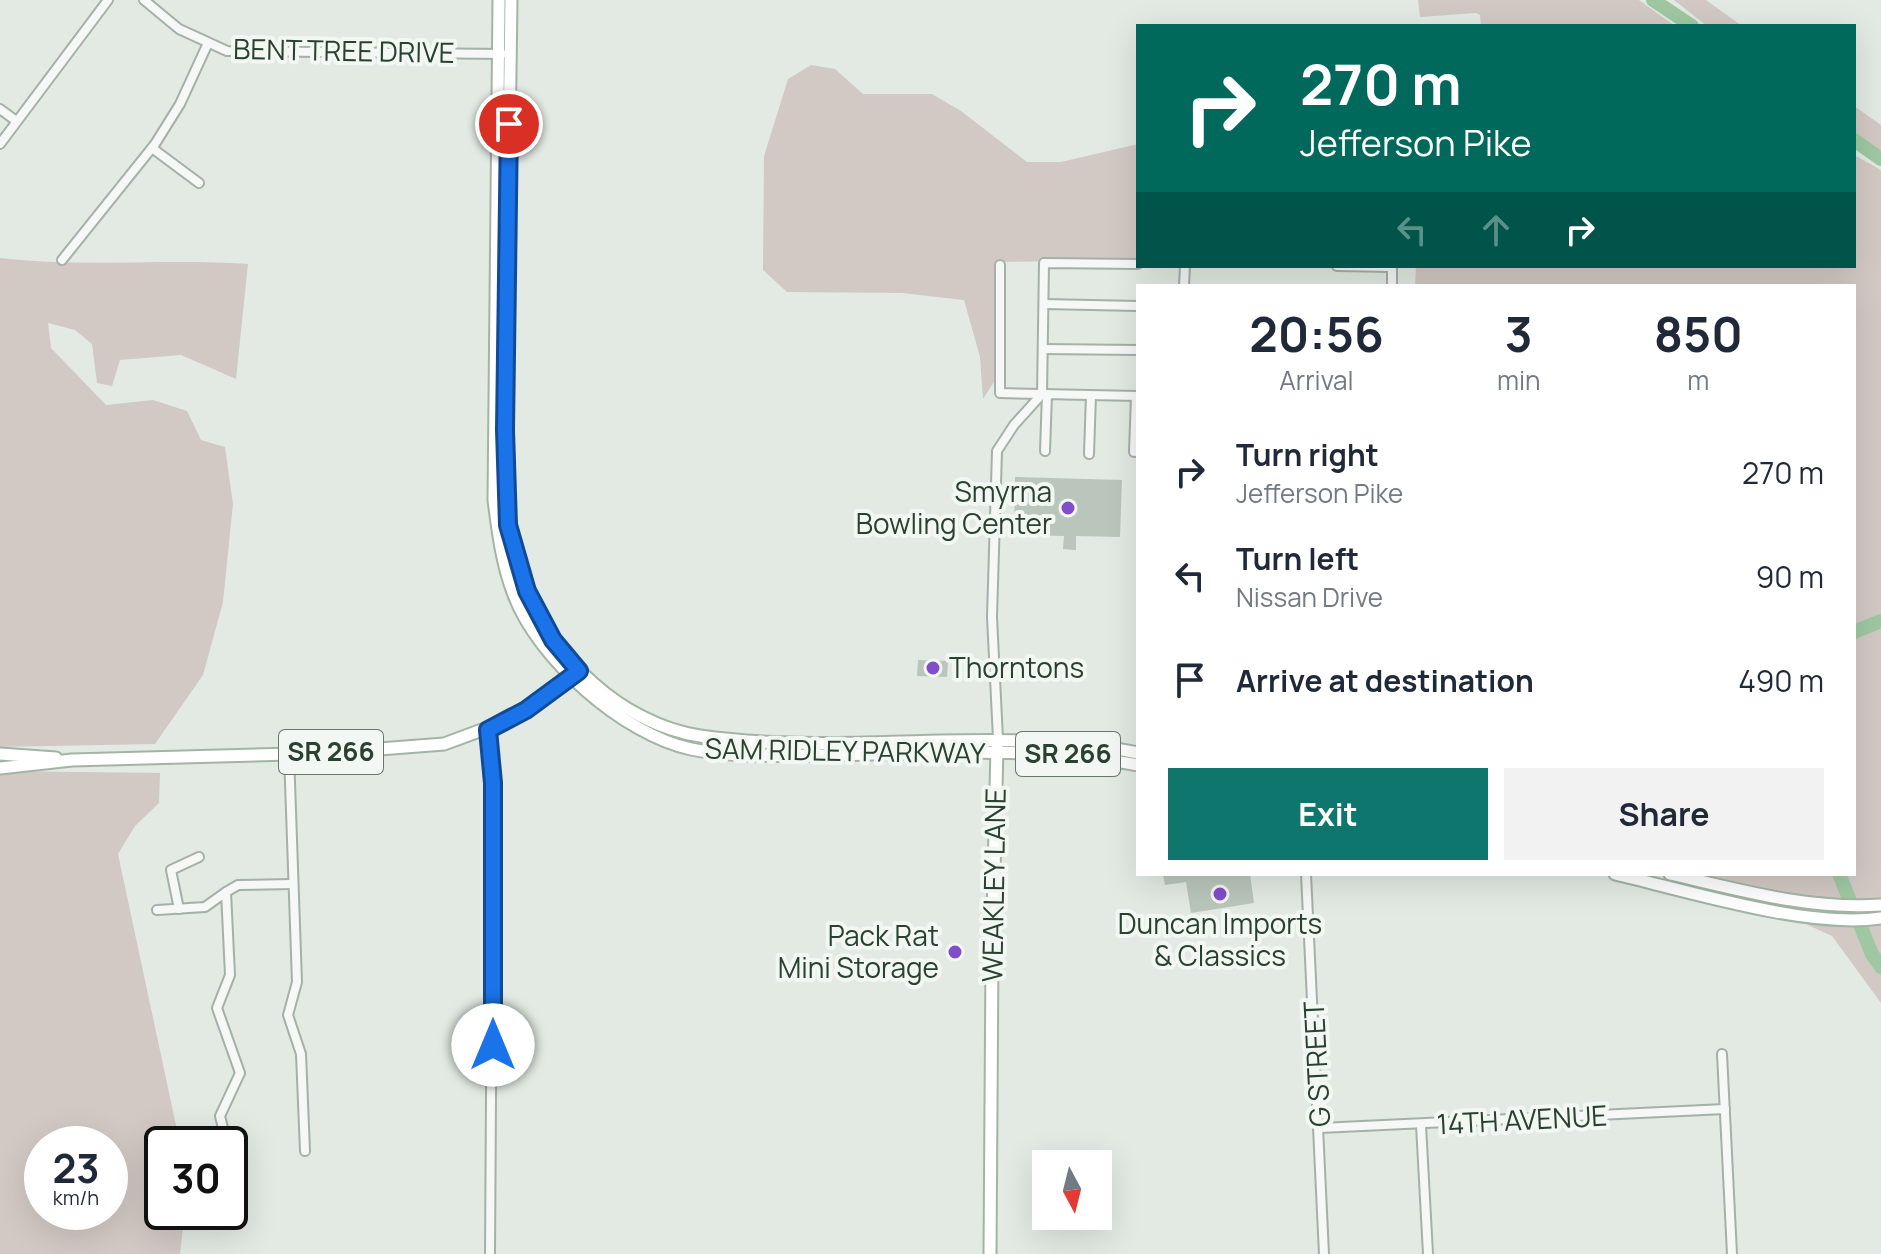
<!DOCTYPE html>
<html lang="en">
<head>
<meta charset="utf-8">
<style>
  body { margin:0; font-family:Manrope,sans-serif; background:#f2f2f3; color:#1f2937; height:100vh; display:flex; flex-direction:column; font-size:30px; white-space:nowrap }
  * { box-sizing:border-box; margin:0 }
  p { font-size:26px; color:#747a83 }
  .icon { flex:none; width:44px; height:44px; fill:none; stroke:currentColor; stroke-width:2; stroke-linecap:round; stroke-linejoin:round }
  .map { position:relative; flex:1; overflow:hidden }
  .side { position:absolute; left:1136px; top:284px; width:720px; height:592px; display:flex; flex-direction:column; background:#fff; border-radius:0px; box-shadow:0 8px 32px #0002 }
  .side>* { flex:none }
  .hud { position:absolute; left:1136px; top:24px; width:720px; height:244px; border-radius:0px; box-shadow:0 8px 32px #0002; background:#00695c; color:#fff; overflow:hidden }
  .needle { width:52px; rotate:173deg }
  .tools { position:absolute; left:1032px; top:1150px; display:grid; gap:16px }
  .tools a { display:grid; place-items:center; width:80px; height:80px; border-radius:0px; background:#fff; box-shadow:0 8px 32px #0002; font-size:40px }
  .speed { position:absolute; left:24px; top:1126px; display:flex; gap:16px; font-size:40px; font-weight:700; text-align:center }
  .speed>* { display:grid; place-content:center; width:104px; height:104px; border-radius:50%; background:#fff; box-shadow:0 8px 32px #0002; line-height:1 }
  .speed small { font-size:20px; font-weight:400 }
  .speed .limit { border:4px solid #111; border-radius:12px; background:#fff; color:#111 }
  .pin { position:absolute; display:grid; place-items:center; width:68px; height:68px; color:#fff; margin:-34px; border:4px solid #fff; border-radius:50%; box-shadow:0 2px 8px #0007 }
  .me { position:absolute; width:88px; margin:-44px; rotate:0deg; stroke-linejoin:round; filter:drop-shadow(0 0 6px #0008) }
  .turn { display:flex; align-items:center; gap:28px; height:168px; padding:0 32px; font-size:36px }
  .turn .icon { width:104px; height:104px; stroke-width:2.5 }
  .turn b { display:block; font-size:56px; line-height:68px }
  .lanes { display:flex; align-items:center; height:76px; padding:0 32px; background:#0003; justify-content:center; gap:40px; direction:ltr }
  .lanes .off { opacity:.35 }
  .eta { display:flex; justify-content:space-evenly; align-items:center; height:136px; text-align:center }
  .eta b { font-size:48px; font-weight:700; line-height:56px }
  .cta { display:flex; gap:16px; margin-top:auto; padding:16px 32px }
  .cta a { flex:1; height:92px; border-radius:0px; background:#0f766e; color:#fff; font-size:32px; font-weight:700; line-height:92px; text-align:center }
  .cta a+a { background:#f2f2f3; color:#1f2937 }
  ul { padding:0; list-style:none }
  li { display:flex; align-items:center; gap:24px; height:104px; padding:0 32px }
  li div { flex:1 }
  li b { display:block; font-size:30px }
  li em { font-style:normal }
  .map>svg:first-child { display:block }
  .green { fill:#d3c9c4; fill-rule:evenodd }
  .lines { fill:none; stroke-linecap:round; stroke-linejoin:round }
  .river { stroke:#9fc8a2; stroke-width:14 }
  .building { fill:#bac6bc }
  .minor-casing { stroke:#a4b1a6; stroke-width:12 }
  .major-casing { stroke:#a2b5a5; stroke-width:15 }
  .minor { stroke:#f5f8f6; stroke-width:8 }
  .major { stroke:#fff; stroke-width:11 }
  .route-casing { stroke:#114b97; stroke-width:20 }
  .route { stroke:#1a73e8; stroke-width:14 }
  .poi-dot { fill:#804ec8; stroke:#f2f7f3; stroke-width:3 }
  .labels { text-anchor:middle; stroke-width:8; stroke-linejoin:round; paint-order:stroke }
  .shield { fill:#f2f7f3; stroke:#67786a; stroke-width:2 }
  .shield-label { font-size:26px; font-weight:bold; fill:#2b412f }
  .street-label { font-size:28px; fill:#2b412f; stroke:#f2f7f3 }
  .poi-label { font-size:28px; fill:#2b412f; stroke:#f2f7f3; text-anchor:end }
</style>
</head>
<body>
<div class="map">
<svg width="1881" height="1254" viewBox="0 0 1881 1254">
  <rect width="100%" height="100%" fill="#e2eae3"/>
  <!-- green -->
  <g class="green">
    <polygon points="1418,0 1639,0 1675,26 1481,26 1480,15 1476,13 1420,17"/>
    <polygon points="1674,0 1706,0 1742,26 1707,26"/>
    <polygon points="811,65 835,69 863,94 932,94 961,111 1027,162 1061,162 1138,144 1138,260 995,262 994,382 983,399 980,357 964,300 902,293 787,292 763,270 764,156 788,79"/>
    <polygon points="1854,106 1881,125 1881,151 1854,133"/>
    <polygon points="1854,155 1881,170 1881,1003 1832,936 1751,899 1756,888 1690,874 1854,874 1854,286 1415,286 1416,266 1854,266"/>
    <path d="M 0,258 C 83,268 165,258 248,264 L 236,379 L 181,355 L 120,360 L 112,386 L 97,383 L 92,344 L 75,330 L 48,323 L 51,348 L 106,405 L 153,400 L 187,411 L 201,440 L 225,447 L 233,504 L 223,602 L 203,675 L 155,744 L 0,747 Z"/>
    <path d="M 0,771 L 160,773 L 159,803 L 135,826 L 118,854 L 180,1144 L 162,1144 L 162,1212 L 185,1212 L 180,1254 L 0,1254 ZM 42,1144 L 110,1144 L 110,1212 L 42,1212 Z"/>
  </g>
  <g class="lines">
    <!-- river -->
    <g class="river">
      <polyline points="1653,0 1692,26"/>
      <polyline points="1854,140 1881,159"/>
      <polyline points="1854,632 1881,621"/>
      <polyline points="1839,874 1872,954 1881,967"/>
    </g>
  </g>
  <!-- building -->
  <g class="building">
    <polygon points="1015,477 1122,480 1120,537 1076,536 1076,550 1063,549 1064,536 1014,535"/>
    <polygon points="918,660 948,661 947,677 917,676"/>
    <polygon points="1163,874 1250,874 1254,903 1191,913 1186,882 1165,885"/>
  </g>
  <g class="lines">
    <defs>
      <g id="minor">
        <polyline points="144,0 179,29 227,51 502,54"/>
        <polyline points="0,109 15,120"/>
        <polyline points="0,144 108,0"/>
        <polyline points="152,148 199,183"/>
        <polyline points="62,260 155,144 180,104 208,43"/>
        <polyline points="1000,265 1000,393 1042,394 1044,263 1138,264"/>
        <polyline points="1337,266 1392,267 1392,286"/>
        <polyline points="1184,286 1185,266"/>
        <polyline points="1044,304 1138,306"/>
        <polyline points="1043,349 1138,350"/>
        <polyline points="1045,451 1047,394"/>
        <polyline points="1134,452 1136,396"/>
        <polyline points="1089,454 1091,395"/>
        <polyline points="488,730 493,783 490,1254"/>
        <polyline points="998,739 992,617 997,451 1014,425 1042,394 1138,396"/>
        <polyline points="289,754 297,982 288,1015 301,1054 305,1151"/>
        <polyline points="1306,874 1324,1254"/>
        <polyline points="226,892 238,885 293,884"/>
        <polyline points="179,909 171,870 199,857"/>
        <polyline points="157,910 205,907 226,892 230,975 217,1008 240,1073 220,1116 227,1144"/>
        <polyline points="1722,1054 1732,1254"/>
        <polyline points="1421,1125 1428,1254"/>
        <polyline points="1320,1128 1725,1109"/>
      </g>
      <g id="major">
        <path d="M 499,0 L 494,500 C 498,532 502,564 514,595 C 538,659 624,735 691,749 C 733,758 787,755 830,755 C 933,753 1037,746 1138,765"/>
        <path d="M 511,0 C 510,96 508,191 507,287 C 505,421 480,583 593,683 C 622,709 660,730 700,736 C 845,757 992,724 1138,753"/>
        <polyline points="0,754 56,758"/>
        <polyline points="0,768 72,760 328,753 444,744 509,720 576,674"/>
        <path d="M 1615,874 C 1688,891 1809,929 1881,918"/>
        <path d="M 1670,874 C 1740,890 1809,910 1881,905"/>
        <polyline points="990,1254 992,957 997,747"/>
      </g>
    </defs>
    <!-- minor casing -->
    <use href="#minor" class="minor-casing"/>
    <!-- major casing -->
    <use href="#major" class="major-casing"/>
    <!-- minor -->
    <use href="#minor" class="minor"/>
    <!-- major -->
    <use href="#major" class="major"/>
  </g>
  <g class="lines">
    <defs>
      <polyline id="route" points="493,1045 493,783 488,730 526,710 579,671 553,640 527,591 508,525 505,430 509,124"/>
    </defs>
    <!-- route casing -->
    <use href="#route" class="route-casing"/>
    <!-- route -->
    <use href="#route" class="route"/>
  </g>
  <!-- markers -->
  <g class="poi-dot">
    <circle cx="1068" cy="508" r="8"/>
    <circle cx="933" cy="668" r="8"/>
    <circle cx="1220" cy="894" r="8"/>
    <circle cx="955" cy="952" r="8"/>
  </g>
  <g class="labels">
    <!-- shield labels -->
    <g class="shield">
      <rect x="279" y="730" width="104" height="44" rx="6"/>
      <rect x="1016" y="732" width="104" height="44" rx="6"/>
    </g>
    <g class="shield-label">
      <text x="331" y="761">SR 266</text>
      <text x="1068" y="763">SR 266</text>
    </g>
    <!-- street labels -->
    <g class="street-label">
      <text transform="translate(344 51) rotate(1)" y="10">BENT TREE DRIVE</text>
      <text transform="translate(845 751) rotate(1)" y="10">SAM RIDLEY PARKWAY</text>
      <text transform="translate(994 885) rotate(-89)" y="10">WEAKLEY LANE</text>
      <text transform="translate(1317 1064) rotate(-93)" y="10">G STREET</text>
      <text transform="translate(1522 1120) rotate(-3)" y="10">14TH AVENUE</text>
    </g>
    <!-- poi labels -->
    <g class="poi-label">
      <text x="1052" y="502">Smyrna<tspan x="1052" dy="32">Bowling Center</tspan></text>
      <text x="949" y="678" text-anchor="start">Thorntons</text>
      <text x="1220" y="934" text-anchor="middle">Duncan Imports<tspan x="1220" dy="32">&amp; Classics</tspan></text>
      <text x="939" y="946">Pack Rat<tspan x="939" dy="32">Mini Storage</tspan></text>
    </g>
  </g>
</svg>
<div class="tools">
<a><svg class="needle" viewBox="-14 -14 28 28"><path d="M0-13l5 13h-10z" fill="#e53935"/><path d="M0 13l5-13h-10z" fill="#747a83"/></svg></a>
</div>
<div class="speed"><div>23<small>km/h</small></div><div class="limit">30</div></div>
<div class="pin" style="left:509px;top:124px;background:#d93025"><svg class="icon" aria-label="arrive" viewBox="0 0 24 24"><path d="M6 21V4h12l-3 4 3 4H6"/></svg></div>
<svg class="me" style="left:493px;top:1045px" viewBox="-20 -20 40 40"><circle r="19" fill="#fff"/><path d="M0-13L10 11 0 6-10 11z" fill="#1a73e8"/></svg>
<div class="hud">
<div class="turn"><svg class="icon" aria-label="right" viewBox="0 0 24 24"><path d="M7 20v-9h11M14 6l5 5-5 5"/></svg><div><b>270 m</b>Jefferson Pike</div></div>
<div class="lanes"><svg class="icon off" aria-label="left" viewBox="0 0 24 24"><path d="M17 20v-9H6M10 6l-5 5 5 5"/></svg><svg class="icon off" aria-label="ahead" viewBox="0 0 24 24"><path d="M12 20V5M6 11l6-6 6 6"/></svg><svg class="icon" aria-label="right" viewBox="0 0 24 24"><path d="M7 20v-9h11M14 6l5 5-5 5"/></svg></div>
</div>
<section class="side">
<div class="eta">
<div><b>20:56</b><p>Arrival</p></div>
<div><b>3</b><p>min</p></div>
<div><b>850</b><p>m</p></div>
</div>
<ul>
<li><svg class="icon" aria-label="right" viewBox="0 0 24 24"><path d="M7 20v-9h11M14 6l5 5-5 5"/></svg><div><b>Turn right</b><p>Jefferson Pike</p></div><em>270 m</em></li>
<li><svg class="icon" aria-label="left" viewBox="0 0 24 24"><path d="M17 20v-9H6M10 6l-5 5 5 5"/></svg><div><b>Turn left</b><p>Nissan Drive</p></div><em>90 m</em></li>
<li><svg class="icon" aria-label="arrive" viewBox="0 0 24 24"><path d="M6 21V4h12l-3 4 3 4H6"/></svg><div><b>Arrive at destination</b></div><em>490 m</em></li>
</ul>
<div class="cta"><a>Exit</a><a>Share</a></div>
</section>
</div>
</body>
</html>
